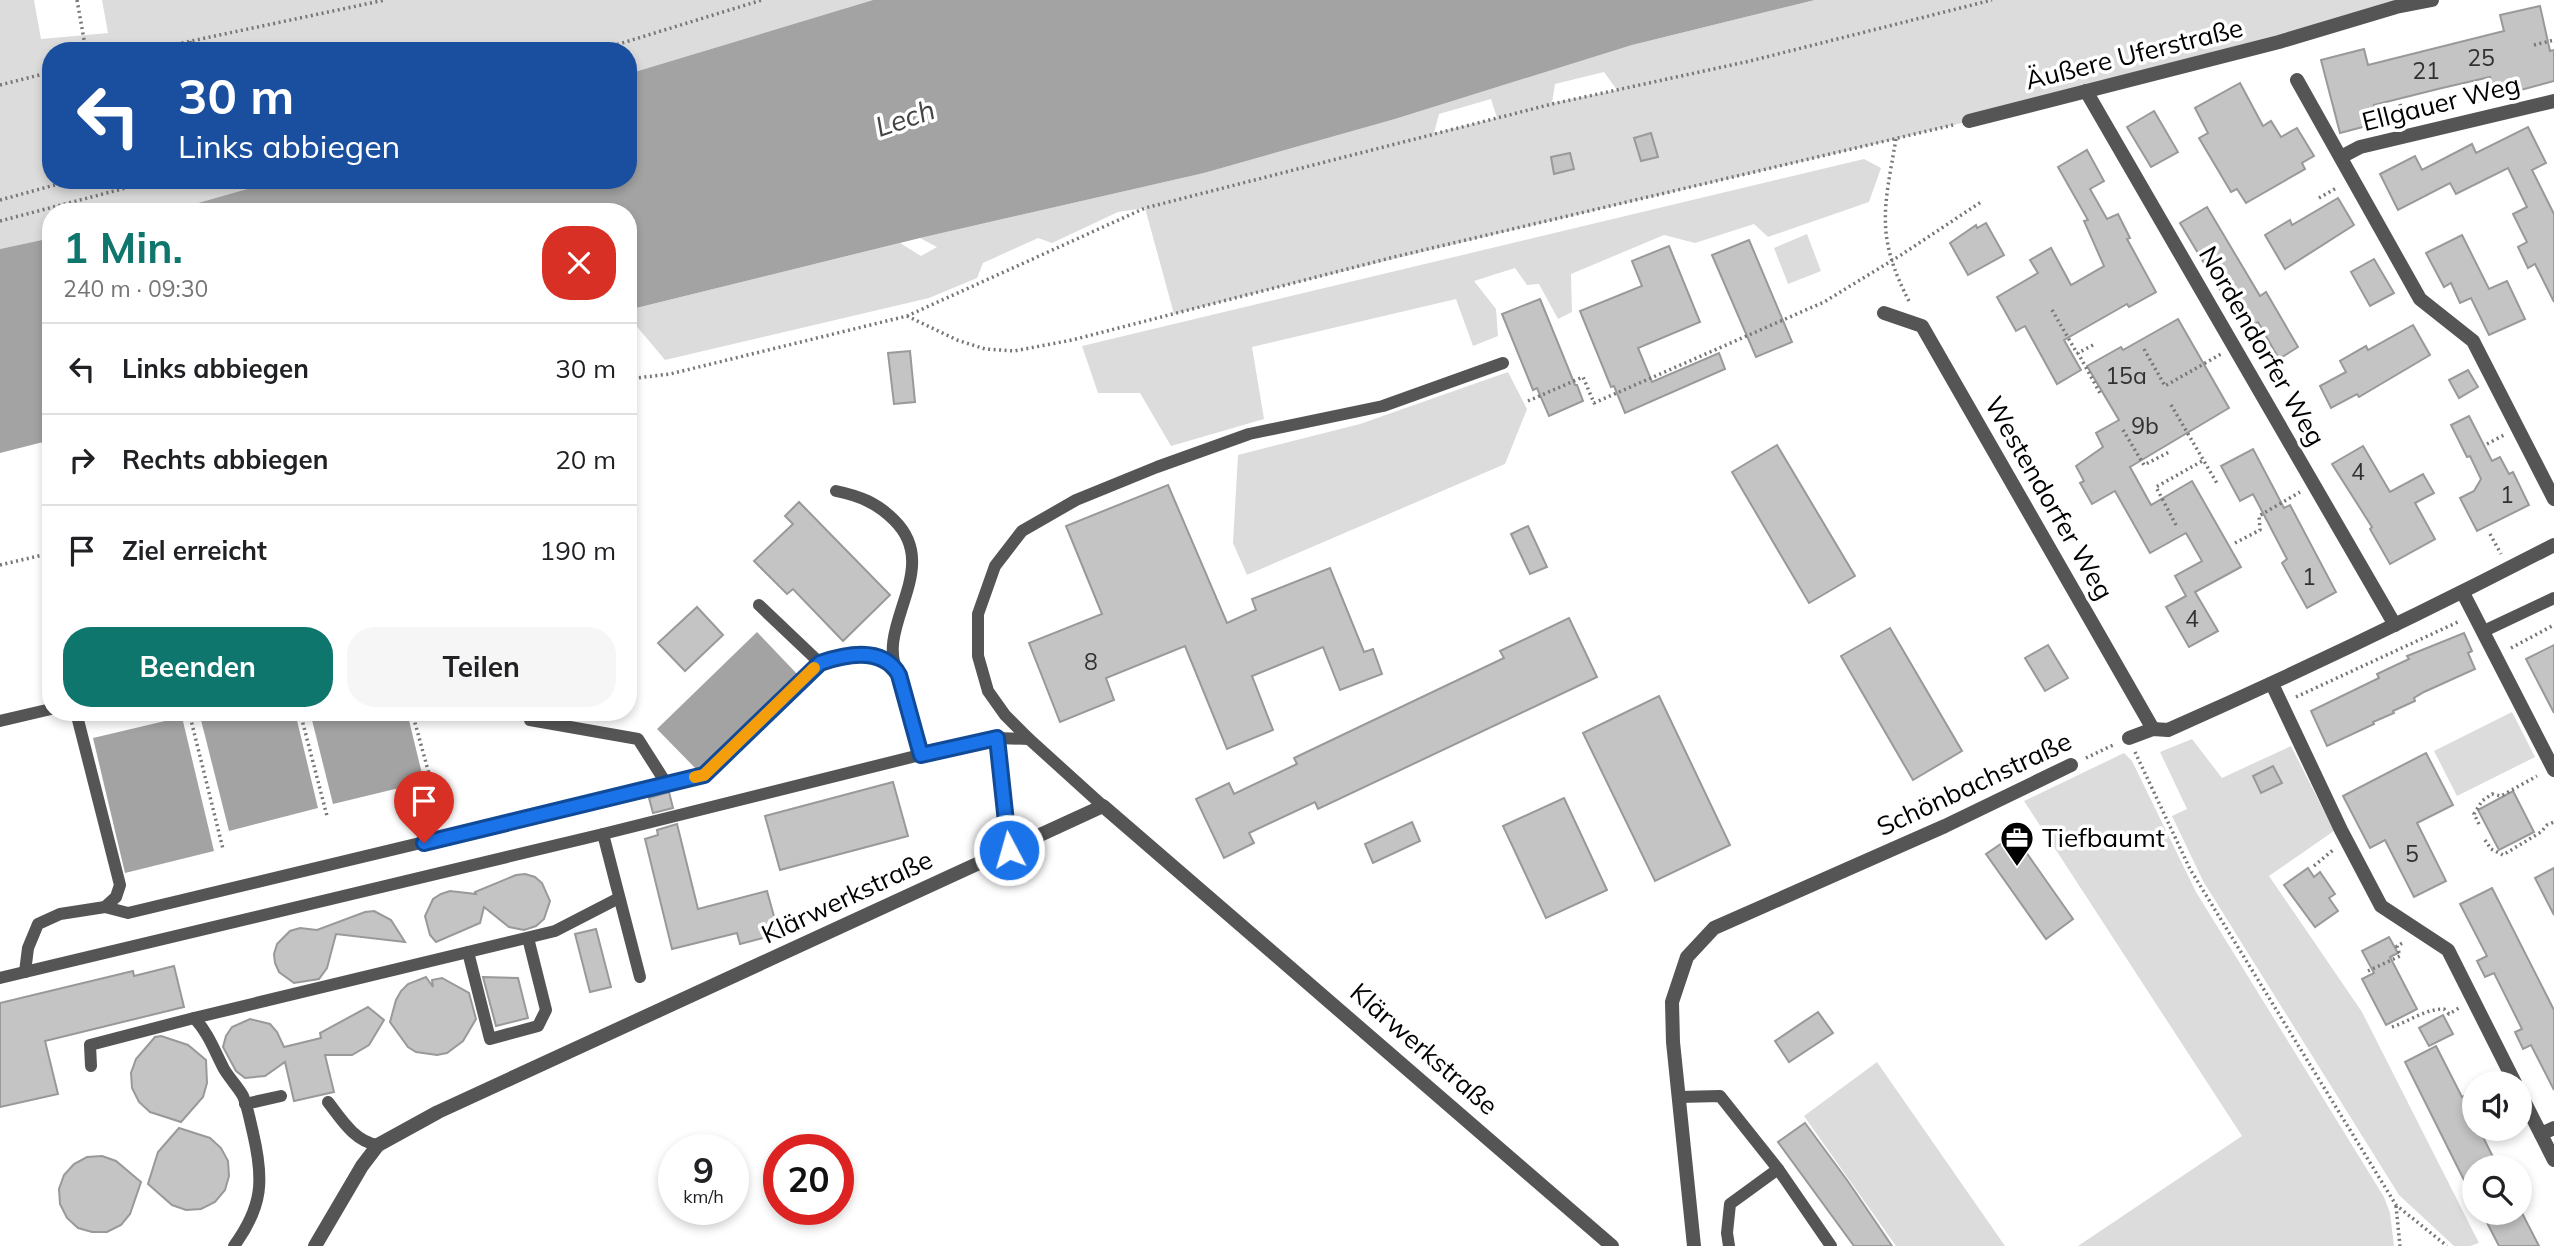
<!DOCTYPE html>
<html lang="de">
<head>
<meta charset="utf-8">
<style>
  body { margin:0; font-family:Mulish,sans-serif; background:#f6f6f6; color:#202124; height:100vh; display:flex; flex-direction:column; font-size:26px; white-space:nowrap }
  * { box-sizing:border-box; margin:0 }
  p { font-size:23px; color:#757577 }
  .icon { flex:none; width:38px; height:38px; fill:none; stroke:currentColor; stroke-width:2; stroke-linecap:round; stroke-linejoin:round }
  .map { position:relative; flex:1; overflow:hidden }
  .panel { position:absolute; left:42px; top:203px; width:595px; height:518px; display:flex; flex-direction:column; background:#fff; border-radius:28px; box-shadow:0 4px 10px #0003 }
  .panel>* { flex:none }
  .hud { position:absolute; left:42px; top:42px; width:595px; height:147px; border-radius:28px; box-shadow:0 4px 10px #0003; background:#1a4fa0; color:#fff; overflow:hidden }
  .buttons { position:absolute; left:2462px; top:1071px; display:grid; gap:14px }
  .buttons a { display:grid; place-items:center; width:70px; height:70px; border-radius:50%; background:#fff; box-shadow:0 4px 10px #0003; font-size:35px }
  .speed { position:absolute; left:658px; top:1134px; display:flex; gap:14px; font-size:35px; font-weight:700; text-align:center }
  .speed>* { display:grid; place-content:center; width:91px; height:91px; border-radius:50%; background:#fff; box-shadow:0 4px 10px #0003; line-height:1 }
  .speed small { font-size:18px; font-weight:400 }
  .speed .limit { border:10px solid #d22; background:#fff; color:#111 }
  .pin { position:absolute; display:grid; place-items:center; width:60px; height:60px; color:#fff; margin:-72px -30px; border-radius:50% 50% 50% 0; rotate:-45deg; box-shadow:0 0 7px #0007 }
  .pin .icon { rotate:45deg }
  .me { position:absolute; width:77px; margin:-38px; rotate:354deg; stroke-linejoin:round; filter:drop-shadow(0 0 5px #0008) }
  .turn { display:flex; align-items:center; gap:24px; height:147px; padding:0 21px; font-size:32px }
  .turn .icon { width:91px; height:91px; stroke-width:2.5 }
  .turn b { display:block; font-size:49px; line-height:60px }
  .round { display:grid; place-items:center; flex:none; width:74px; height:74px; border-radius:28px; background:#f6f6f6 }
  .overview { display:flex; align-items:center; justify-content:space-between; height:119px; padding:0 21px }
  h1 { font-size:42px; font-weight:700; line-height:52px; color:#0f766e }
  .button { display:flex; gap:14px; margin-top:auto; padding:14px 21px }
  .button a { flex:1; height:80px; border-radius:28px; background:#0f766e; color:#fff; font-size:28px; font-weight:700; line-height:80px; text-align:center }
  .button a+a { background:#f6f6f6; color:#202124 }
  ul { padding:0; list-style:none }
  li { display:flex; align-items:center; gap:21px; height:91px; padding:0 21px; border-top:2px solid #e0e0e0 }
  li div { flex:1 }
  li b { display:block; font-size:26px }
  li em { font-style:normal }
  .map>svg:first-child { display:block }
  .green { fill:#dcdcdc; fill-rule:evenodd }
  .water { fill:#a3a3a3 }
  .building { fill:#c4c4c4; stroke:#999; stroke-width:2 }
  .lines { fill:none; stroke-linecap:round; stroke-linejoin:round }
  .path { stroke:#777; stroke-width:3.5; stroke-dasharray:2 3.5; stroke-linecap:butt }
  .lane { stroke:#555; stroke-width:12 }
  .street { stroke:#555; stroke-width:14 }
  .route-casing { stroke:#114b97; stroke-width:18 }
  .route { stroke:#1a73e8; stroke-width:12 }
  .slow { stroke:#f59e0b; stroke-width:12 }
  .labels { text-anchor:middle; stroke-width:7; stroke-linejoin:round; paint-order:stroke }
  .number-label { font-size:23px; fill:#313131 }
  .street-label { font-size:26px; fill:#000; stroke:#fff }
  .poi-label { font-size:26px; fill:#000; stroke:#fff; text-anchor:start }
  .water-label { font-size:28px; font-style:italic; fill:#444; stroke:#fff }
</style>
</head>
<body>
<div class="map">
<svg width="2554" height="1246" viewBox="0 0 2554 1246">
  <rect width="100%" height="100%" fill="#fff"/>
  <!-- green -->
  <g class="green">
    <polygon points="0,0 34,0 41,39 108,33 102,0 873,0 628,74 628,51 51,51 51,180 279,180 166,212 51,212 51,238 0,249"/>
    <path d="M 1815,0 L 2432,0 C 2254,49 2075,96 1896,139 C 1655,197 1414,252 1174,314 L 1145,208 L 1118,212 L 1052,243 L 1038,238 L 983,263 L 977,278 L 929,298 L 665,360 L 628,316 L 628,310 L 900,243 L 921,256 L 937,247 L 920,238 L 1204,173 L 1395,119 L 1632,45 ZM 1604,72 L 1617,90 L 1552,103 L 1555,84 ZM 1491,99 L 1497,118 L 1434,133 L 1439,114 Z"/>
    <polygon points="1864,159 1881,168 1869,202 1768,237 1754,224 1695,243 1664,235 1571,274 1572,312 1558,319 1539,284 1527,285 1515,268 1474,281 1496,309 1498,336 1473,346 1456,299 1252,347 1264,419 1171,446 1140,393 1098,393 1082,346"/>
    <polygon points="1807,234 1821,271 1788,284 1774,248"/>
    <polygon points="1508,372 1527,409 1505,464 1247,575 1233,543 1238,455 1360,424"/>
    <polygon points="2512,712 2535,757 2457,796 2434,751"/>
    <polygon points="2192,739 2222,778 2291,746 2334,831 2269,876 2362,1012 2479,1243 2470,1246 2454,1246 2399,1195 2203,881 2172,816 2187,809 2160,752"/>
    <polygon points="2124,753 2132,761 2196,892 2384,1197 2390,1213 2394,1246 2078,1246 2242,1136 2024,801"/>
    <polygon points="1877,1062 2005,1246 1896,1246 1804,1116"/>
  </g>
  <!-- water -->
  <g class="water">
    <polygon points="873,0 1815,0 1632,45 1395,119 1204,173 920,238 628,310 628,212 166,212 279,180 628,180 628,74"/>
    <polygon points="51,238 51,440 0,453 0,249"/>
    <polygon points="757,632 798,675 698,771 657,729"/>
    <polygon points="199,712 295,712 318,808 229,831"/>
    <polygon points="310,712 407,712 424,782 333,804"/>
    <polygon points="182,717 214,851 125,873 93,738"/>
  </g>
  <!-- building -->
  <g class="building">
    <polygon points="2540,6 2550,51 2554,50 2554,81 2495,97 2490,77 2442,88 2374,105 2378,123 2340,133 2321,60 2364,49 2368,65 2504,31 2500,15"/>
    <polygon points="2240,83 2263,126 2271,121 2281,137 2297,128 2314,156 2302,163 2305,169 2246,203 2237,189 2231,192 2199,138 2208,133 2195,108"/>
    <polygon points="2154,111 2178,152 2151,167 2127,127"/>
    <polygon points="2528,127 2546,163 2532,170 2554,214 2554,302 2535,264 2528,268 2518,247 2527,242 2513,214 2527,207 2508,168 2456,194 2450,183 2398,210 2380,174 2415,156 2422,170 2472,144 2476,153"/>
    <polygon points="1651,133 1658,157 1641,161 1634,138"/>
    <polygon points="2087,150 2104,181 2090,189 2107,219 2118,214 2130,238 2127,239 2156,292 2129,307 2127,304 2064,340 2081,370 2057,384 2025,326 2016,331 1997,297 2038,273 2030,260 2051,248 2071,285 2104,266 2084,221 2088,220 2058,167"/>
    <polygon points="1570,153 1574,169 1554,174 1551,157"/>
    <polygon points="2338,198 2354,225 2285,269 2265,235 2290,220 2292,225"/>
    <polygon points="2207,207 2260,296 2266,292 2298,347 2279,359 2258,322 2244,330 2180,223"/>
    <polygon points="1986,223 2004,255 1968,275 1950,243 1976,225 1977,228"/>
    <polygon points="2462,235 2489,289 2507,281 2525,319 2489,335 2471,298 2460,303 2451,283 2444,287 2426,253"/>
    <polygon points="1749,240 1792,342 1756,357 1712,255"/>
    <polygon points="1669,246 1700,322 1638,348 1652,382 1719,353 1725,369 1625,413 1614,386 1611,387 1580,311 1642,286 1632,261"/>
    <polygon points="2374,259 2394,293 2370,306 2351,272"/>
    <polygon points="1540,299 1575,385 1577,385 1583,401 1549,416 1537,388 1533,390 1502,314"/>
    <polygon points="2178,319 2229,408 2130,467 2151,505 2192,481 2241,567 2195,592 2218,631 2189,647 2166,607 2186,596 2175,576 2202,561 2186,533 2150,553 2115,491 2092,504 2080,483 2084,481 2076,466 2103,447 2096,433 2119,420 2087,366 2121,347 2123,350"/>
    <polygon points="2413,325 2430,355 2359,397 2357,394 2331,408 2320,386 2346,372 2340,361 2366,346 2368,350"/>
    <polygon points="910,351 915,402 894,404 888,353"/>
    <polygon points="2468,370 2478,387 2459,398 2449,380"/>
    <polygon points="2469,416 2492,461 2500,457 2509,474 2513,472 2529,505 2477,531 2460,498 2474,491 2481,479 2470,456 2467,457 2451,425"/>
    <polygon points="1777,445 1855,576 1809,603 1732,472"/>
    <polygon points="2363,446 2390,492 2423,474 2434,493 2415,503 2435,539 2390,564 2370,529 2372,527 2332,464"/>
    <polygon points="2253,449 2284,508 2290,505 2336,592 2307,608 2282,563 2287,559 2253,494 2240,501 2221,466"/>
    <polygon points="1168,485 1227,623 1256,610 1252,599 1330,568 1364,652 1373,649 1382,674 1340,690 1323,647 1252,676 1273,730 1227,749 1185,646 1106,678 1114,700 1060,722 1029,643 1102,614 1066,526"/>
    <polygon points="799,502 890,595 843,641 793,589 787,594 754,561 793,524 785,516"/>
    <polygon points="1528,526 1547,567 1530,574 1511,534"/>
    <polygon points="697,607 723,635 685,671 658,643"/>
    <polygon points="1569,618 1597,677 1318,809 1315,802 1249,833 1254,843 1224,858 1196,799 1229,783 1234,794 1297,764 1294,758 1504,658 1500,651"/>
    <polygon points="1890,628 1962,751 1913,780 1841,656"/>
    <polygon points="2464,633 2472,651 2468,653 2475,669 2424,692 2414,698 2415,701 2393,711 2394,713 2373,722 2374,724 2327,746 2311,711 2379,678 2377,674 2409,659 2407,656"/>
    <polygon points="2048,645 2068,678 2045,691 2025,658"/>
    <polygon points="2554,645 2554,713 2526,659"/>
    <polygon points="1659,696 1730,845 1655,881 1583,733"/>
    <polygon points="2426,753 2453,805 2417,823 2446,881 2414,897 2385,840 2370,848 2343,796"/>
    <polygon points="2273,766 2282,783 2261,793 2253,776"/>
    <polygon points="893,782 908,836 780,870 765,816"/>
    <polygon points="2513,791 2534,832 2499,850 2478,810"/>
    <polygon points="669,792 673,808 653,813 649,798"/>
    <polygon points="1564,798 1607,890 1546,918 1503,826"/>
    <polygon points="1412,822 1420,841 1373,863 1365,844"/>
    <polygon points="677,824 698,909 767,891 775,920 771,921 775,935 740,944 737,933 672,949 645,839 658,835 657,830"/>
    <polygon points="2014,835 2073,919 2046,939 1986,854"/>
    <polygon points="2308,868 2314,877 2320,872 2335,894 2329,898 2338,911 2315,927 2284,885"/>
    <polygon points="2554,868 2554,915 2535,878"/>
    <polygon points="525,874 535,877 542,883 550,901 544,919 536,926 524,930 509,927 484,907 480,923 436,942 430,935 425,916 433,899 441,894 450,891 476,894 475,892 516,875"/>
    <polygon points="2492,888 2554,1010 2554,1090 2531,1045 2523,1049 2515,1032 2522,1029 2494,973 2485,977 2477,961 2487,956 2460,904"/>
    <polygon points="374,911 391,920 405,942 336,934 327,968 319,979 294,983 279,972 275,963 274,954 277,944 290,931 300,928 317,930 365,912"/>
    <polygon points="596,929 611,987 590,992 575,934"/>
    <polygon points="2389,937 2398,953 2390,957 2417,1009 2386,1025 2362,979 2374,973 2362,951"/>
    <polygon points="174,966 184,1007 45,1041 58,1094 0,1107 0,1003 133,971 134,976"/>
    <polygon points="426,977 433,987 432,980 442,978 469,993 476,1019 463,1041 447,1053 437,1055 416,1052 408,1047 390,1022 396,1000 401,991 408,984"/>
    <polygon points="483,977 518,978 528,1018 496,1026"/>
    <polygon points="368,1007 384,1020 369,1045 352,1055 325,1055 334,1092 294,1101 285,1062 265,1076 245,1078 236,1071 223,1047 226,1036 232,1027 250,1019 270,1024 277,1032 284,1047 321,1038 320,1033"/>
    <polygon points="1818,1012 1833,1033 1789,1062 1775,1041"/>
    <polygon points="2443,1015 2453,1034 2429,1046 2419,1028"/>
    <polygon points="161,1036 188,1045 206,1060 207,1083 203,1097 181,1122 150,1112 139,1102 132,1088 131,1073 136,1059 155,1037"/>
    <polygon points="2436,1046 2462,1097 2474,1090 2474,1129 2479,1129 2498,1167 2474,1167 2474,1200 2405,1062"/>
    <polygon points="1805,1123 1847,1180 1892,1246 1854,1246 1778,1142"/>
    <polygon points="179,1128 210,1138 221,1148 228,1161 229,1176 225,1190 215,1202 201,1209 186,1210 172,1205 148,1184 158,1152"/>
    <polygon points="102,1156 116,1161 141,1182 130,1214 121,1225 107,1232 92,1232 78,1228 67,1218 60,1204 59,1189 64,1175 74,1164 87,1157"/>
    <polygon points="2482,1213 2522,1213 2539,1246 2499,1246"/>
  </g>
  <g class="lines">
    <!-- path -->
    <g class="path">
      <polyline points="77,0 86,51"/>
      <polyline points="190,41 191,51"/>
      <polyline points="2534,45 2554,40"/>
      <polyline points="144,51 385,0"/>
      <polyline points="596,51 762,0"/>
      <polyline points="0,85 51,72"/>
      <polyline points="2475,92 2478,103"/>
      <polyline points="2434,99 2437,110"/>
      <polyline points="2400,104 2404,119"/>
      <path d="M 1896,139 C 1884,209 1875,236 1910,303"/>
      <polyline points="2319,198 2338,187"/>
      <polyline points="0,200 73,180"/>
      <polyline points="0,221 156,180"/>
      <polyline points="2052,310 2077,353"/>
      <polyline points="907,316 957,340 985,349 1014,351 1072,340 1394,257 1953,125"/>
      <polyline points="2093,345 2078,353 2101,395"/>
      <polyline points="2144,349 2165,386 2221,354"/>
      <polyline points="628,379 670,374 907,316 1145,208 1552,104 1750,61 1992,0"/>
      <polyline points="1528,401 1583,377 1594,403 1824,302 1901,255 1981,202"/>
      <polyline points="2171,405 2218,485"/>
      <polyline points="2123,430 2144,465 2171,451"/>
      <polyline points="2487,444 2504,435"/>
      <polyline points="2176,525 2156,487 2204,460"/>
      <polyline points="2490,534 2501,554"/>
      <polyline points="2235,543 2260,530 2259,516 2300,492"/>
      <polyline points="0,565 51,553"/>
      <polyline points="2511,648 2554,625"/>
      <polyline points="2296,697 2460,621"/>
      <polyline points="189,712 223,849"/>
      <polyline points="300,712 327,816"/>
      <polyline points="412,712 434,792"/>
      <polyline points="2135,752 2190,869 2396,1205 2447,1246"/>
      <polyline points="2086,758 2113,745"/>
      <polyline points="2479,824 2474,814 2482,801 2492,794 2501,796 2537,776"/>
      <polyline points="2485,840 2491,849 2503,855 2541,832 2547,825 2554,822"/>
      <polyline points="2314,866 2333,850"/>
      <polyline points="2368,971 2400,956 2397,946 2404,942"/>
      <path d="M 2392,1027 C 2410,1021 2425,1009 2444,1009 L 2449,1014 L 2459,1008"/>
      <polyline points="2396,1206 2400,1246"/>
    </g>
    <!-- lane -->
    <g class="lane">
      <path d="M 836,491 C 860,496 877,503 894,520 C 944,569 872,627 899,675 L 921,755"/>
      <polyline points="759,605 820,663 836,657 864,653 893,665"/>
      <polyline points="2484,631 2554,598"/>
      <polyline points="76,712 120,885 116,897 105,907"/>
      <polyline points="528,712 530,720 638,739 666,783"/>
      <polyline points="0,721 51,709"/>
      <polyline points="997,738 1009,850"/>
      <polyline points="1103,806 1029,739 1005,715 988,691 978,656 978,614 995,566 1022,531 1076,500 1157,467 1249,434 1383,406 1503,363"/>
      <polyline points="603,834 640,977"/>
      <polyline points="468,952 490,1039 538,1026 546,1010 528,938"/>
      <polyline points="25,972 28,948 38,924 60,914 105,907 128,913 704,775 820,663"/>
      <polyline points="0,978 603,834 968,743 997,738 1029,739"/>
      <polyline points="194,1018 555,931 619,898"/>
      <path d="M 91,1066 L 90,1045 L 194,1018 C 208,1032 215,1052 224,1069 C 230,1079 238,1087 243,1096 C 248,1108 250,1121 253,1133 C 264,1180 263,1206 234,1246"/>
      <polyline points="1679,1097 1720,1096 1778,1169 1831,1246"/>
      <path d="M 328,1102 C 341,1119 355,1142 378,1145"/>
      <polyline points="245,1104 281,1096"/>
      <polyline points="1729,1246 1727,1233 1730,1204 1778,1169"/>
    </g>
    <!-- street -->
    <g class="street">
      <polyline points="2297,80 2420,299 2473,341 2554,499"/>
      <polyline points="2086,91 2395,625"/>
      <polyline points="1969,121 2279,42 2396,7 2432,0"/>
      <polyline points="2341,157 2360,147 2554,101"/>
      <polyline points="1884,313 1922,326 2153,729"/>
      <polyline points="2463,593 2554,770"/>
      <polyline points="2272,684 2341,830 2381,906 2448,950 2515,1083"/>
      <path d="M 2129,738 L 2153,729 L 2168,730 C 2299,672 2427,611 2554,545"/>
      <polyline points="2520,1093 2554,1160"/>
      <polyline points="2541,1134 2554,1128"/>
      <polyline points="315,1246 362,1166 378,1145 438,1112 1103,806 1612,1246"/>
      <polyline points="1694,1246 1673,1042 1672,1002 1687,957 1714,928 1945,826 2071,765"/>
    </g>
  </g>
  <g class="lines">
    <defs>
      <path id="route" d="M 424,843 L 704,775 L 820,663 C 846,654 883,646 899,675 L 921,755 L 997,738 L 1009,850"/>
    </defs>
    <!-- route casing -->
    <use href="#route" class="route-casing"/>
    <!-- route -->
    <use href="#route" class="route"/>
    <!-- slow -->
    <polyline class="slow" points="695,777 704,775 814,668"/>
  </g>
  <!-- icons -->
  <defs>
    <symbol id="office-pin" viewBox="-11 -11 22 30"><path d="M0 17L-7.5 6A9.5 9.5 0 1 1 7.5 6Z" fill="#000" stroke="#fff"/><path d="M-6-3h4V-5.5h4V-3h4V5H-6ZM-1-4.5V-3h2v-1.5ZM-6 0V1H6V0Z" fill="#fff"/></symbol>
  </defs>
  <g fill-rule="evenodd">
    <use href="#office-pin" x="1998" y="819" width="38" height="52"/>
  </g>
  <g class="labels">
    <!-- number labels -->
    <g class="number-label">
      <text x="2481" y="66">25</text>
      <text x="2426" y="79">21</text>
      <text x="2126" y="384">15a</text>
      <text x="2145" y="434">9b</text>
      <text x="2358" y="480">4</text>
      <text x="2507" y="503">1</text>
      <text x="2309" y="585">1</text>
      <text x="2192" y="627">4</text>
      <text x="1091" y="670">8</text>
      <text x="2412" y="862">5</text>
    </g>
    <!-- street labels -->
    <g class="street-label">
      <text transform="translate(2134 54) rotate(-14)" y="9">Äußere Uferstraße</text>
      <text transform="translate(2441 103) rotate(-14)" y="9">Ellgauer Weg</text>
      <text transform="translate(2262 346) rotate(60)" y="9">Nordendorfer Weg</text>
      <text transform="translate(2049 498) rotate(60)" y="9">Westendorfer Weg</text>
      <text transform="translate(1974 784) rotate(-25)" y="9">Schönbachstraße</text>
      <text transform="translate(847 897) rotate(-25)" y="9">Klärwerkstraße</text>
      <text transform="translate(1424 1049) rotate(41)" y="9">Klärwerkstraße</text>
    </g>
    <!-- poi labels -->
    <g class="poi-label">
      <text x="2042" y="847">Tiefbaumt</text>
    </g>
    <!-- water labels -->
    <g class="water-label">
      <text transform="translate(905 118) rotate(-19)" y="10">Lech</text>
    </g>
  </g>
</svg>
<div class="buttons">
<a><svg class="icon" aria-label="sound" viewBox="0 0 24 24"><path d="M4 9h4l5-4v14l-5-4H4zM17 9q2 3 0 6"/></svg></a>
<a><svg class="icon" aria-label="search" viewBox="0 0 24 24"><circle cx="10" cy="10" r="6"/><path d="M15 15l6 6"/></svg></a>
</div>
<div class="speed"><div>9<small>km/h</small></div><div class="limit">20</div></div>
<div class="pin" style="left:424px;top:843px;background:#d93025"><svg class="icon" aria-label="arrive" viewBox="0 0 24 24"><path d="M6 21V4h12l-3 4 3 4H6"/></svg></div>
<svg class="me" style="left:1009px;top:850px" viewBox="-20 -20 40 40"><circle r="17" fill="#1a73e8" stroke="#fff" stroke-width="3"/><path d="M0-11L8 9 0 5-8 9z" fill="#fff"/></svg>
<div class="hud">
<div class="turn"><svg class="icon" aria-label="left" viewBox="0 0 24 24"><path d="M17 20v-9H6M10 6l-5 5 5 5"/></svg><div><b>30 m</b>Links abbiegen</div></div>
</div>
<section class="panel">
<div class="overview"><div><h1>1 Min.</h1><p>240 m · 09:30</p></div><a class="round" style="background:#d93025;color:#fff"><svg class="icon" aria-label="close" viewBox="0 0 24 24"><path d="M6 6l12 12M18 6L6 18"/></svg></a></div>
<ul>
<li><svg class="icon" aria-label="left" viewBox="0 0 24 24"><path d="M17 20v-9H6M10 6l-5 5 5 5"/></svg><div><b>Links abbiegen</b></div><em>30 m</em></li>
<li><svg class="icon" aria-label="right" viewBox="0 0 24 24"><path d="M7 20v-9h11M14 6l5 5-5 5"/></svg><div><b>Rechts abbiegen</b></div><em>20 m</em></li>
<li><svg class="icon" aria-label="arrive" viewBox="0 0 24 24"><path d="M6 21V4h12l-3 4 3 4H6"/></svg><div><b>Ziel erreicht</b></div><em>190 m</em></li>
</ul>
<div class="button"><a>Beenden</a><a>Teilen</a></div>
</section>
</div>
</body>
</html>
